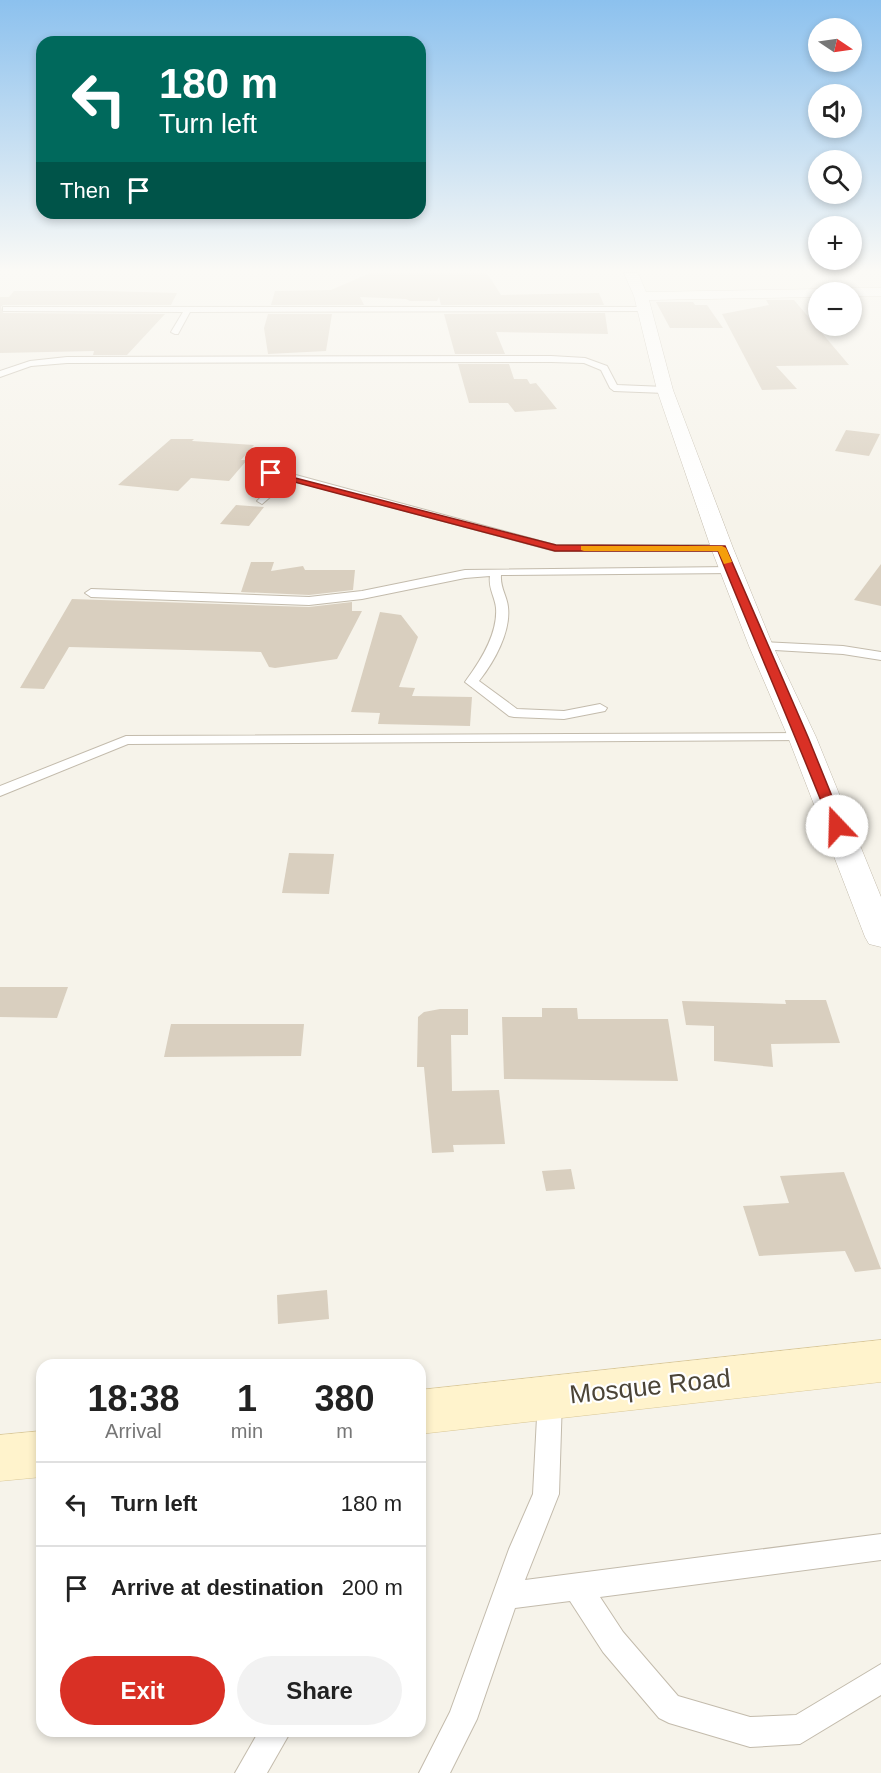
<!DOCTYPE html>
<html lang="en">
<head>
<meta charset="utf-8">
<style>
  body { margin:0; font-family:Arial,sans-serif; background:#f2f2f2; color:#222; height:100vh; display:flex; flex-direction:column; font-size:22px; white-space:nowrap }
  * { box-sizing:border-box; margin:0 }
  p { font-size:20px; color:#767676 }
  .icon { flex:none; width:33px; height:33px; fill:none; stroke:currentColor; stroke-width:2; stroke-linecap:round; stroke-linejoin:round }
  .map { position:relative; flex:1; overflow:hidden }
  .drawer { position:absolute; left:36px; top:1359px; width:390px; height:378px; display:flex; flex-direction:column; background:#fff; border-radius:18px; box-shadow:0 3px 9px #0003 }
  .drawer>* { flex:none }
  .guide { position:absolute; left:36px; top:36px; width:390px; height:183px; border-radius:18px; box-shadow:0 3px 9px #0003; background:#00695c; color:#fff; overflow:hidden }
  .needle { width:39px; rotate:103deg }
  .buttons { position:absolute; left:808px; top:18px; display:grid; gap:12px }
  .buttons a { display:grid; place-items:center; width:54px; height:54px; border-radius:50%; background:#fff; box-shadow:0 3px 9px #0003; font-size:30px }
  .pin { position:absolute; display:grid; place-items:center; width:51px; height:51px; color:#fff; margin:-26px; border-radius:12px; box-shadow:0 3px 9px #0006 }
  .me { position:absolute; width:66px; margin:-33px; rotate:339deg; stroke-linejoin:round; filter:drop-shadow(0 0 4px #0008) }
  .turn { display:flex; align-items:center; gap:21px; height:126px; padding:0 24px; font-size:27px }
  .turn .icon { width:78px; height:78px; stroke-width:2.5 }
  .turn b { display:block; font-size:42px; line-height:51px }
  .then { display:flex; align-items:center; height:57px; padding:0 24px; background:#0003; gap:12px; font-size:22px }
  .eta { display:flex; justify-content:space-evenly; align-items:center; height:102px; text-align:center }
  .eta b { font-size:36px; font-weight:700; line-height:42px }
  .button { display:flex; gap:12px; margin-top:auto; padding:12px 24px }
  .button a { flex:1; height:69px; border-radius:36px; background:#d93025; color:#fff; font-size:24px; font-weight:700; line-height:69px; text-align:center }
  .button a+a { background:#f2f2f2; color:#222 }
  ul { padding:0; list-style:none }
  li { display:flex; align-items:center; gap:18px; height:84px; padding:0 24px; border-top:2px solid #e0e0e0 }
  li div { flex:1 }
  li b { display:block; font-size:22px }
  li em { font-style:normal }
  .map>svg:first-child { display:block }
  .building { fill:#d9cfbf }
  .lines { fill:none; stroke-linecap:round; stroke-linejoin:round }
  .lane-casing { stroke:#c3bbac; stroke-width:2 }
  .street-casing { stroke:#c3bbac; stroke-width:1 }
  .secondary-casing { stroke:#dac897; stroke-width:1 }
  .lane { fill:#fff; fill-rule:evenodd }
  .street { fill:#fff; fill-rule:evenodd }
  .secondary { fill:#fff3cc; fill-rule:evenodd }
  .route { fill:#d93025; stroke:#8d1f18; stroke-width:1.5 }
  .slow { fill:#f59e0b }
  .labels { text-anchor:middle; stroke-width:4.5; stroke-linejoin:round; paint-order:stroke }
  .near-street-label { font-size:26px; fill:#4b4437; stroke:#fff }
</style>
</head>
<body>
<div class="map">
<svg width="881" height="1773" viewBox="0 0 881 1773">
  <rect width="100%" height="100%" fill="#f6f3ea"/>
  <!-- building -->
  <g class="building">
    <polygon points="370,273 487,273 501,295 599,293 604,305 441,305 439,297 437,301 410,301 406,299 360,297 364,305 271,305 275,291 331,290"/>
    <polygon points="14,291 105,291 177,293 171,305 3,305 1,307 3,313 165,314 127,355 93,355 94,351 0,353 0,297 9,297"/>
    <polygon points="766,300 794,300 849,365 776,366 797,389 762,390 722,314 769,305"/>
    <polygon points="656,302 693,302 695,305 707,305 723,328 670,328"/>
    <polygon points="605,313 608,334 496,332 505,354 455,354 444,314"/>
    <polygon points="268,314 332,314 326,351 268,354 264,328"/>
    <polygon points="458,364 509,364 514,379 527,379 530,384 536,383 557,409 515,412 508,403 469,403"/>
    <polygon points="846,430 880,434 869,456 835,451"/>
    <polygon points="171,439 194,439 192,441 254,445 241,460 247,460 229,481 191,478 178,491 118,485"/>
    <polygon points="236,505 264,507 249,526 220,524"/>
    <polygon points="251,562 274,562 271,571 303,566 305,570 355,570 353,590 309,595 241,592"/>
    <polygon points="881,564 881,606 854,600"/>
    <polygon points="72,599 309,607 352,602 352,611 362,611 337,659 275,668 269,667 261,652 69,647 44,689 20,688"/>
    <polygon points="380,612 401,615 418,637 399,687 415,688 412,696 472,697 470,726 378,724 380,713 351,712"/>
    <polygon points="289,853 334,854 329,894 282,893"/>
    <polygon points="0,987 68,987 57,1018 0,1017"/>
    <polygon points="785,1000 826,1000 840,1043 771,1044 773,1067 714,1061 714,1026 686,1025 682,1001 786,1004"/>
    <polygon points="542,1008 577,1008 578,1019 668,1019 678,1081 504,1079 502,1017 542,1017"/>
    <polygon points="440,1009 468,1009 468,1035 451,1035 452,1091 499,1090 505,1144 453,1145 454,1152 432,1153 424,1067 417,1067 418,1017 424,1012"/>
    <polygon points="171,1024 304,1024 301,1056 164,1057"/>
    <polygon points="571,1169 575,1189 546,1191 542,1171"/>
    <polygon points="844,1172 881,1269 855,1272 845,1251 759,1256 743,1206 789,1203 780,1176"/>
    <polygon points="327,1290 329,1319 278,1324 277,1295"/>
  </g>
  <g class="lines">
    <defs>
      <g id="lane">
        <polygon points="3,307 643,307 647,309 643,311 190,312 178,334 175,334 171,332 183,312 6,311 3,311"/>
        <polygon points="551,356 585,358 607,366 617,385 665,387 669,390 665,393 614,391 610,388 601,370 584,363 551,362 67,363 31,366 0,377 0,371 30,361 67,357"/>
        <polygon points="254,467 292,474 555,545 722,545 728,548 722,551 555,551 290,480 262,504 257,501 280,478 250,472 249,470"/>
        <path d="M 731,567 L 737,571 L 735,573 L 501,575 C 500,588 507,596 508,607 C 511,632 494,662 479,681 L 517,709 L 564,711 L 600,704 L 607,708 L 605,711 L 564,719 L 514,717 L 509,716 L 465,682 C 480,662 498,634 496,608 C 495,597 488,588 490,576 L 465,578 L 362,599 L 309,605 L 91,597 L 85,593 L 91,589 L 309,597 L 362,591 L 465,570 Z"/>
        <polygon points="761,642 843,646 881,652 881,660 843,654 756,649 755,646"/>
        <polygon points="802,733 807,734 809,737 807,740 128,744 0,796 0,786 126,736"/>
        <polygon points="550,1387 559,1390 562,1398 559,1494 525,1580 881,1534 881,1560 600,1597 623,1632 678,1696 750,1717 796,1715 881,1664 881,1695 800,1744 750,1747 669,1723 659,1718 603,1652 570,1601 515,1608 477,1719 450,1773 419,1773 450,1712 509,1549 533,1494 538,1398 541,1390"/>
        <polygon points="259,1731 291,1731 267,1773 235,1773"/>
      </g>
      <g id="street">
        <polygon points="624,273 638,273 646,292 819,289 826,292 819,292 819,297 649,300 673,390 733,548 773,646 816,737 881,897 881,947 869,944 865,937 788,737 749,646 711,548 657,390 634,296"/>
        <polygon points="845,288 881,288 881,296 852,296 852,292 838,292"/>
      </g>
      <g id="secondary">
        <polygon points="881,1340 881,1382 420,1434 420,1390"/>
        <polygon points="42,1431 42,1477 0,1481 0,1435"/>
      </g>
    </defs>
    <!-- lane casing -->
    <use href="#lane" class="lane-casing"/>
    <!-- street casing -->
    <use href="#street" class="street-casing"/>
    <!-- secondary casing -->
    <use href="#secondary" class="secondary-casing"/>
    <!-- lane -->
    <use href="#lane" class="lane"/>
    <!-- street -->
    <use href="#street" class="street"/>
    <!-- secondary -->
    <use href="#secondary" class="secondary"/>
  </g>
  <!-- sky -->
  <linearGradient id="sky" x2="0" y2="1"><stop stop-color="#8cc1ee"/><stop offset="0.52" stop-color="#fbfaf6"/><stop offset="1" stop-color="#fbfaf6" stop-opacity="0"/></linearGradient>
  <rect width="881" height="521" fill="url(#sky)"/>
  <!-- route -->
  <path class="route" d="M 268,471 L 556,545 L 725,546 L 808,737 L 844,826 L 837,830 L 831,826 C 795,734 755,643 718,551 L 555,551 L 268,475 Z"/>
  <!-- slow -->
  <polygon class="slow" points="581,546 722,546 726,548 732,562 724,564 718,551 584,551 581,550"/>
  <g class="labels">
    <!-- near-street labels -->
    <g class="near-street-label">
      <text transform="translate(650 1386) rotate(-6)" y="9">Mosque Road</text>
    </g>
  </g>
</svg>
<div class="buttons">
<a><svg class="needle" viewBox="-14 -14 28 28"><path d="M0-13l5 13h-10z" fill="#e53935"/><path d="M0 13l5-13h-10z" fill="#767676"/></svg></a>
<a><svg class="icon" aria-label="sound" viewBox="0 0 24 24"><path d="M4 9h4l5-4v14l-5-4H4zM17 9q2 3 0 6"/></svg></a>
<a><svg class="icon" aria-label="search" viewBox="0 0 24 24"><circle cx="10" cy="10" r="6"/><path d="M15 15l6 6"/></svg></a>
<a>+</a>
<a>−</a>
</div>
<div class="pin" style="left:271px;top:473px;background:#d93025"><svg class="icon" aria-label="arrive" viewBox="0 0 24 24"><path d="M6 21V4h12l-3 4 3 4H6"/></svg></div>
<svg class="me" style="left:837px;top:826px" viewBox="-20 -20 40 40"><circle r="19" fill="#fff"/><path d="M0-13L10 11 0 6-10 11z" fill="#d93025"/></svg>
<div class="guide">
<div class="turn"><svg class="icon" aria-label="left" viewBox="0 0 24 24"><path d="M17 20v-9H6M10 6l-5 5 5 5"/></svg><div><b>180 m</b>Turn left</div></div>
<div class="then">Then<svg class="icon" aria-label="arrive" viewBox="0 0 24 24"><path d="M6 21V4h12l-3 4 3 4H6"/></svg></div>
</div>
<section class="drawer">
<div class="eta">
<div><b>18:38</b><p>Arrival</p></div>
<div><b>1</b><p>min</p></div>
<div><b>380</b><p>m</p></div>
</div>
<ul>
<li><svg class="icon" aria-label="left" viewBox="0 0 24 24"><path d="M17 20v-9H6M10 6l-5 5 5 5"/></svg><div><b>Turn left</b></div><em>180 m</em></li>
<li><svg class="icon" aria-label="arrive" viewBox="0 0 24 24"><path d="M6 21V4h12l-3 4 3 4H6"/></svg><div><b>Arrive at destination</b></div><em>200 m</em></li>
</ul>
<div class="button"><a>Exit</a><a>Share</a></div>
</section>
</div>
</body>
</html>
